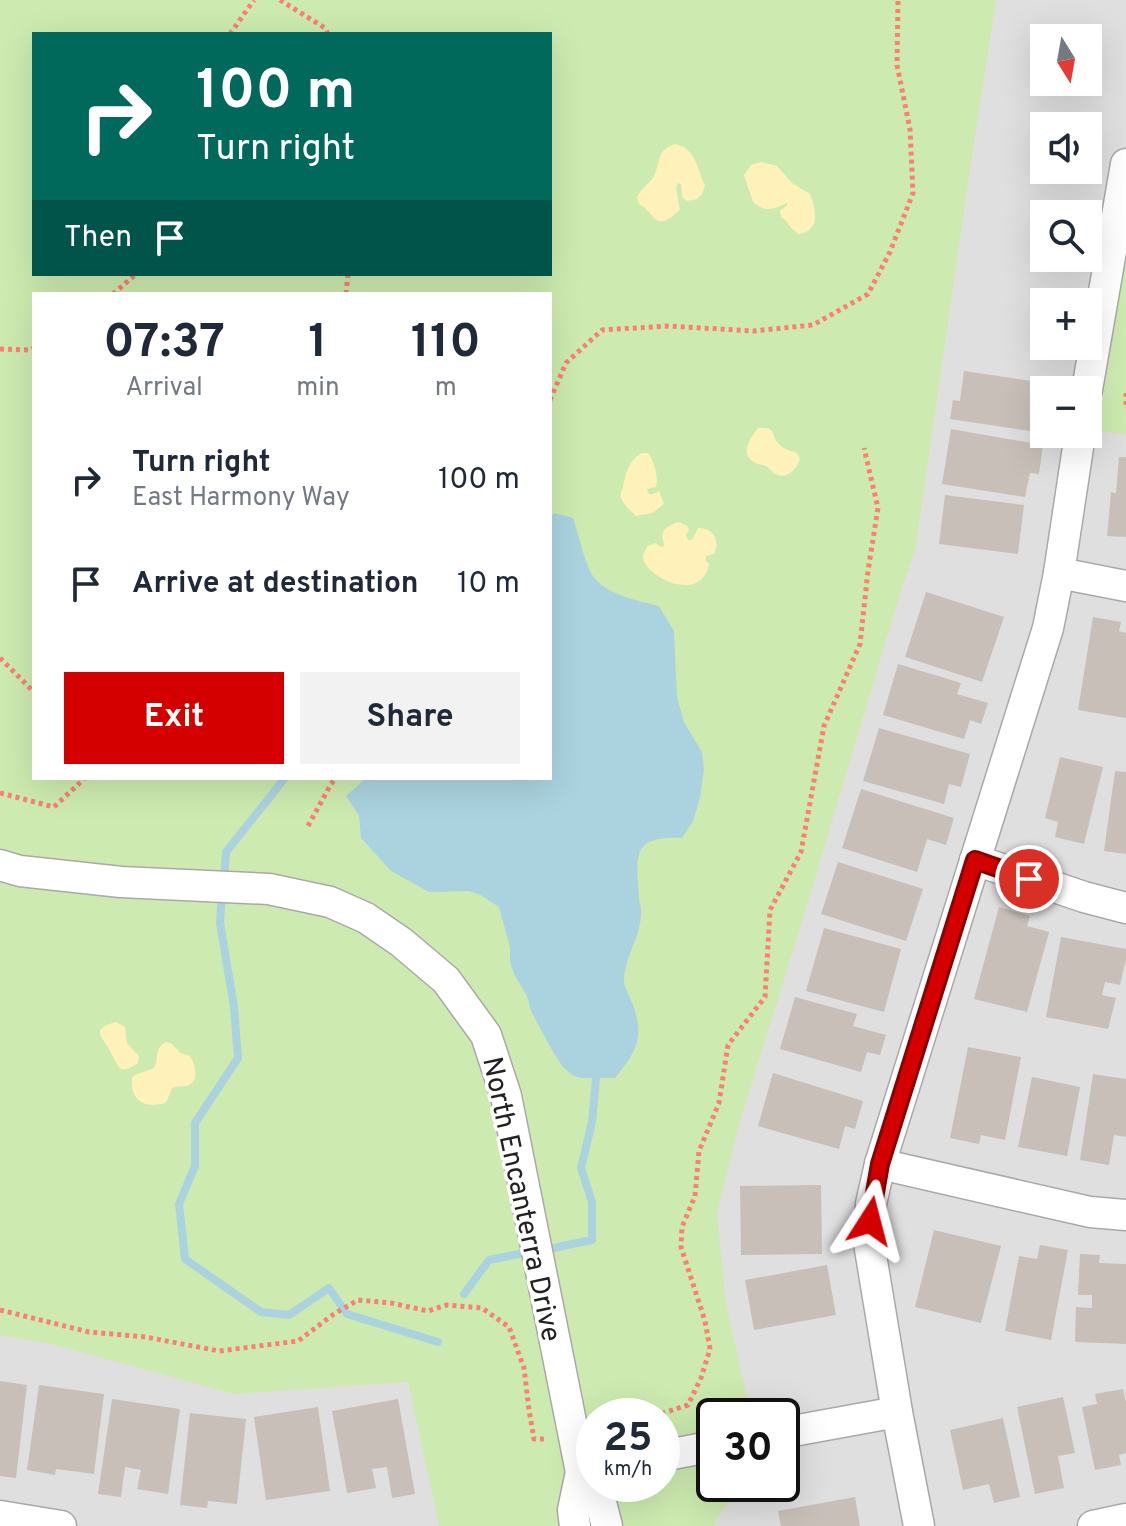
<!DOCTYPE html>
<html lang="en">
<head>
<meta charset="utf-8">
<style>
  body { margin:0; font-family:Overpass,sans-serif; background:#f2f2f3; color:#1f2937; height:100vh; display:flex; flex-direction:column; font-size:30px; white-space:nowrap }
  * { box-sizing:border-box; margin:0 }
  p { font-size:26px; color:#747a83 }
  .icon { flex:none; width:44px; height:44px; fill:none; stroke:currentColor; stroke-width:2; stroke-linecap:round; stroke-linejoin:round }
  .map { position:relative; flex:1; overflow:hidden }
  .drawer { position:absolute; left:32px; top:292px; width:520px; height:488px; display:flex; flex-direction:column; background:#fff; border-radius:0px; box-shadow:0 8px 32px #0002 }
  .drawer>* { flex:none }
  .banner { position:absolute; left:32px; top:32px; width:520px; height:244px; border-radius:0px; box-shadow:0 8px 32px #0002; background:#00695c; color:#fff; overflow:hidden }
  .needle { width:52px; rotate:169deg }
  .fabs { position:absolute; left:1030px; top:24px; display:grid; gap:16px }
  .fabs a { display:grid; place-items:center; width:72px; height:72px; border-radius:0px; background:#fff; box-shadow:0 8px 32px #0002; font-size:40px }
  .speed { position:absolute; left:576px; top:1398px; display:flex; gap:16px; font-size:40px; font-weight:700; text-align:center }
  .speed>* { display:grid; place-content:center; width:104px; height:104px; border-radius:50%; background:#fff; box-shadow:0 8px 32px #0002; line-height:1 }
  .speed small { font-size:20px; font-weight:400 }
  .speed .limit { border:4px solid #111; border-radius:12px; background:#fff; color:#111 }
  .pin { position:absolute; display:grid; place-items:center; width:68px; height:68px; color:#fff; margin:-34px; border:4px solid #fff; border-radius:50%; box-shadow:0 2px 8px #0007 }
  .me { position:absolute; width:88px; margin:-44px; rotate:9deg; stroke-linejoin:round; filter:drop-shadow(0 0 6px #0008) }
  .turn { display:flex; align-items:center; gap:28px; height:168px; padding:0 32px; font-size:36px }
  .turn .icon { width:104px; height:104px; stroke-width:2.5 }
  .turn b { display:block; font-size:56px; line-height:68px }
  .then { display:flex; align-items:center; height:76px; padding:0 32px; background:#0003; gap:16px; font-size:30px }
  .eta { display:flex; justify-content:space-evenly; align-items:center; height:136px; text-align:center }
  .eta b { font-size:48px; font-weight:700; line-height:56px }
  .cta { display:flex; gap:16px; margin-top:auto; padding:16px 32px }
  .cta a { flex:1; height:92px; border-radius:0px; background:#d40000; color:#fff; font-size:32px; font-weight:700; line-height:92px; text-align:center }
  .cta a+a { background:#f2f2f3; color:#1f2937 }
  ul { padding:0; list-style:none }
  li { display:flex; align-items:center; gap:24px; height:104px; padding:0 32px }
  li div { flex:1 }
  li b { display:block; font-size:30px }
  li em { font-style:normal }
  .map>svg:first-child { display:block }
  .residential { fill:#e0dfdf; fill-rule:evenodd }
  .grass { fill:#cdebb0; fill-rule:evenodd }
  .sand { fill:#fff1ba }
  .water { fill:#aad3df }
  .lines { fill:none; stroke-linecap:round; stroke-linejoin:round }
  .stream { stroke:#aad3df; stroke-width:8 }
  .building { fill:#c7bfb8 }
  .minor-casing { stroke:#a9a9a9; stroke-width:33 }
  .path { stroke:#fa8072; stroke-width:5; stroke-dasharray:4 4; stroke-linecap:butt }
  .minor { stroke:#fff; stroke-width:30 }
  .route-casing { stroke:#8a0000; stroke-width:20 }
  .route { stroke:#d40000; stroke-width:14 }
  .labels { text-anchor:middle; stroke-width:7; stroke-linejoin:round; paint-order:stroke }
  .street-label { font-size:28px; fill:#222; stroke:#fff }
</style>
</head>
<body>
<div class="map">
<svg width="1126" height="1526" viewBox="0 0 1126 1526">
  <rect width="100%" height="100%" fill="#f2efe9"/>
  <!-- residential -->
  <path class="residential" d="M 0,0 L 1126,0 L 1126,1526 L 0,1526 ZM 34,34 L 550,34 L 550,274 L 34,274 ZM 1044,38 L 1088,38 L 1088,82 L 1044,82 ZM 1044,126 L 1088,126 L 1088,170 L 1044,170 ZM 1044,214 L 1088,214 L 1088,258 L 1044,258 ZM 34,294 L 550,294 L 550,778 L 34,778 ZM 1044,302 L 1088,302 L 1088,346 L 1044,346 ZM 1044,390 L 1088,390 L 1088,434 L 1044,434 ZM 594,1416 L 662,1416 L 662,1484 L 594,1484 ZM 714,1416 L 782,1416 L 782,1484 L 714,1484 Z"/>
  <!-- grass -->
  <g class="grass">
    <path d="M 0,0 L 996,0 L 969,176 L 915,552 L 904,581 L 798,935 L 740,1121 L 717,1213 L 726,1304 L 751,1416 L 714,1416 L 714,1484 L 764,1484 C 744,1493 720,1503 715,1526 L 439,1526 L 408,1382 L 234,1394 L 47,1343 L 0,1335 ZM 34,34 L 550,34 L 550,274 L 34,274 ZM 34,294 L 550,294 L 550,778 L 34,778 ZM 594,1416 L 662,1416 L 662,1484 L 594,1484 Z"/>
    <polygon points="1126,249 1126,434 1098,431"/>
  </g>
  <!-- sand -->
  <g class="sand">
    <path d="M 675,144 C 697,149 696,168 705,185 L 702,194 L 697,199 L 687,201 L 682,197 L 681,184 L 678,183 L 676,188 L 680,210 C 653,234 657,214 639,204 L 637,197 C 642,187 650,184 654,176 C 661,162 655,151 675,144 Z"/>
    <path d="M 761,162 L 777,166 L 792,183 L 810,194 C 816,210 821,230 799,234 C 791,230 789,222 781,217 L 780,210 L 787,206 L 787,203 C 774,209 766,213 753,202 L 744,175 L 751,165 Z"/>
    <path d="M 758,428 C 777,427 770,433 778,443 C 782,449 791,451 797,453 L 800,459 C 797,469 787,480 776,474 C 772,473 770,468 766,466 C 762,464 757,465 754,462 C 739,453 751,437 758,428 Z"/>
    <path d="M 642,453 L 648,453 C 654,461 659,477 656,487 L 647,489 L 648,493 L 651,495 L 659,491 L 664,504 L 652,513 L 636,516 C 631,511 625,506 622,500 C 619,494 621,494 623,487 C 626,473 628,461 642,453 Z"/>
    <path d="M 679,522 L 687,526 L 689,530 L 686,535 L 688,540 L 692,540 L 698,528 C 713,528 721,540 714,554 L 706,556 L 705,560 L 709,564 C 701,606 643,575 643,557 C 643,553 646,549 648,546 L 655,543 L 661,547 L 664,546 C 664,543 663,540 662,537 C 662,528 672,524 679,522 Z"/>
    <path d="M 116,1022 L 125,1027 L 127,1043 L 139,1056 L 138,1063 C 118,1077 119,1066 110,1051 C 107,1045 103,1041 100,1034 L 100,1030 L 106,1025 Z"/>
    <path d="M 166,1042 L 172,1044 L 180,1053 L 190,1056 C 195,1065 201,1082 186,1086 C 181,1087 176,1086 172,1088 C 172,1089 167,1100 167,1101 C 163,1105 159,1104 154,1105 C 138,1105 130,1094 132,1078 L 135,1075 L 154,1068 C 159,1059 154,1047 166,1042 Z"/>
  </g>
  <!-- water -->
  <path class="water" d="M 554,513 L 573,518 C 578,533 584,559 591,573 C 604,595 636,600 659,606 L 674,631 L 677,697 L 684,722 L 702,752 L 704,769 L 700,798 L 693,821 L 682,838 C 632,836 636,854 639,897 C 639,903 642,909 641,915 C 640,938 624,958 624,981 C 625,989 630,997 633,1005 C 645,1038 636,1052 615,1078 L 581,1078 L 572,1075 L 563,1067 L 553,1052 L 531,1011 L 527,996 L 514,974 L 510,962 L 510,947 L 499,907 L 481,895 L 469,891 L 429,892 L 391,871 L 361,838 L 359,816 L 346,796 L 366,778 L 550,778 L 550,518 Z"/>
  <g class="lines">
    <!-- stream -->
    <g class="stream">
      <polyline points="224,880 226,852 285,778"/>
      <polyline points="222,894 220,923 234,1007 238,1058 195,1123 195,1166 179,1204 185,1259 261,1312 289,1315 329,1288 347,1314 438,1342"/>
      <polyline points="543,1250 592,1240 592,1202 581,1168 592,1122 596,1079"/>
      <polyline points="464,1294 489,1260 529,1252"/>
    </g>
  </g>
  <!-- building -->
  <g class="building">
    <polygon points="964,371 1044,383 1036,432 950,419 953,400 960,401"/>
    <polygon points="951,429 1043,445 1039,474 1030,473 1025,497 942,484"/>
    <polygon points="1119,457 1126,457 1126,537 1107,536 1111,492 1116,493"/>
    <polygon points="945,495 1024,505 1018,554 939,544"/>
    <polygon points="926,592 1004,617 982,682 905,657"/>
    <polygon points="1093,617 1121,622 1119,631 1126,633 1126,718 1078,710"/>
    <polygon points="898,664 961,683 957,694 988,703 981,724 970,720 964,739 883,715"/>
    <polygon points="879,728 970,754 961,787 949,784 944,804 863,781"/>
    <polygon points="1060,757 1103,767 1084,844 1055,837 1058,822 1045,818"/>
    <polygon points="1115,771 1126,772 1126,854 1104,851"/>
    <polygon points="861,789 954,818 946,845 927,839 917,872 842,848"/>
    <polygon points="838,862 923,889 906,941 821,914"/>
    <polygon points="999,907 1030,916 1027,926 1049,932 1027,1012 974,999"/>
    <polygon points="824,928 901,949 884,1012 806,991"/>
    <polygon points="1061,937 1126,949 1126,959 1120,985 1105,982 1102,995 1116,998 1108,1029 1046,1017"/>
    <polygon points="795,997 857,1014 853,1026 886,1035 880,1055 867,1052 861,1072 780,1049"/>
    <polygon points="968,1047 1021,1057 1005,1140 981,1135 979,1144 950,1138"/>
    <polygon points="773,1073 863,1101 855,1129 845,1126 839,1149 758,1126"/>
    <polygon points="1093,1074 1126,1079 1126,1137 1114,1135 1109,1165 1080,1160"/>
    <polygon points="1032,1077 1080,1087 1067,1156 1018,1147"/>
    <polygon points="821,1185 822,1254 741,1255 740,1186"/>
    <polygon points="934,1230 1001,1246 981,1323 915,1307"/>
    <polygon points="1040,1245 1068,1250 1051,1340 1005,1331 1019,1256 1037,1259"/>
    <polygon points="1080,1254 1100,1255 1099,1263 1126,1264 1126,1344 1075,1342 1076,1307 1092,1308 1092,1295 1078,1295"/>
    <polygon points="827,1265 836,1315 754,1330 745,1280"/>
    <polygon points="0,1381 27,1385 16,1478 0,1476"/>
    <polygon points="39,1385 104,1394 94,1474 56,1469 55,1475 27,1470"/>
    <polygon points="1123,1389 1126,1403 1126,1453 1119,1455 1121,1465 1095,1470 1082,1407 1097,1404 1095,1394"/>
    <polygon points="1063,1397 1075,1453 1058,1456 1064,1488 1035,1494 1017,1407"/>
    <polygon points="112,1399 180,1409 168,1494 137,1489 141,1470 125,1467 121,1497 98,1494"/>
    <polygon points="398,1399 415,1494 392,1498 387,1467 372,1469 376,1488 347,1493 332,1411"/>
    <polygon points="318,1407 330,1491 266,1500 254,1417"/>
    <polygon points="190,1413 246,1419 237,1504 208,1501 207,1508 180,1505"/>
    <polygon points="1003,1418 1020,1497 994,1503 989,1484 963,1490 950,1430"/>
    <polygon points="855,1497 860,1526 781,1526 778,1511"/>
  </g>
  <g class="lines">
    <defs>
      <g id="minor">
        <polyline points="1087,390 1126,164"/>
        <polyline points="1059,573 1126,586"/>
        <polyline points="975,860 1084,897 1126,908"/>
        <polyline points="0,865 20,871 121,882 269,889 330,902 366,918 401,942 446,980 486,1035 506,1096 581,1472 600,1499 607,1526"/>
        <polyline points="880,1164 1090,1212 1126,1215"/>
        <polyline points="782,1433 897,1412"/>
        <polyline points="662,1456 714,1446"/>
        <polyline points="0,1516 61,1526"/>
        <polyline points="575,1526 573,1510 581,1472"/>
        <polyline points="919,1526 897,1412 868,1237 871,1204 880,1164 1048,628 1059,573 1080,434"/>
        <polyline points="1093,1526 1126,1519"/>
      </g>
    </defs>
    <!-- minor casing -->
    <use href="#minor" class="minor-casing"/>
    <!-- path -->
    <g class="path">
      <polyline points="280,0 325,28 328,34"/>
      <polyline points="230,34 254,0"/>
      <polyline points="113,294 136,274"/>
      <polyline points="346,294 348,274"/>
      <polyline points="0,349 30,350 34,348"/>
      <polyline points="1126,393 1126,408"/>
      <polyline points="550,400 566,363 602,330 668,326 753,331 813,325 868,294 890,252 913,193 910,129 897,65 898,0"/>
      <polyline points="0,658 34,692"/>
      <polyline points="0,793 54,807 85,778"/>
      <polyline points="308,826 331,784 336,778"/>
      <polyline points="0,1310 89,1332 146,1337 219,1351 298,1341 334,1314 358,1300 391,1303 428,1311 447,1305 482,1308 509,1327 524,1368 529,1410 534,1439 547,1439"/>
      <polyline points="654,1416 688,1405 701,1378 710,1349 705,1321 681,1247 682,1227 695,1196 699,1151 719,1103 728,1045 765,997 770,910 801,852 824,726 860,644 868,571 878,508 864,448"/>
    </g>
    <!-- minor -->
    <use href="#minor" class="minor"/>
  </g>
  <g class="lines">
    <defs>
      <polyline id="route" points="870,1221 880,1164 975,860 1029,879"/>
    </defs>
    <!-- route casing -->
    <use href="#route" class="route-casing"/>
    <!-- route -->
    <use href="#route" class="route"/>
  </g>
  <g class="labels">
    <!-- street labels -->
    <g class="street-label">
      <text transform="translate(523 1199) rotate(78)" y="10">North Encanterra Drive</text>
    </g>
  </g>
</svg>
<div class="fabs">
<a><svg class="needle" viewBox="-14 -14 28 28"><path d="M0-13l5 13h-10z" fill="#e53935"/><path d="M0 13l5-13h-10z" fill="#747a83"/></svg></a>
<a><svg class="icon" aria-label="sound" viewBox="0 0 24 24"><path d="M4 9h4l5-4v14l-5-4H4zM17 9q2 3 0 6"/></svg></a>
<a><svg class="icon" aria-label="search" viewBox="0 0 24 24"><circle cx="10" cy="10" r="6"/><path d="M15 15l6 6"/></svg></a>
<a>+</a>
<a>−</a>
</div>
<div class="speed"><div>25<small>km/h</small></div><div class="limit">30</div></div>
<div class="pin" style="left:1029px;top:879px;background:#d93025"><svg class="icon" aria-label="arrive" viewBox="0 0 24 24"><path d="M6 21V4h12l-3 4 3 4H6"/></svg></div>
<svg class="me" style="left:870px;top:1221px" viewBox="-20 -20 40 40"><path d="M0-17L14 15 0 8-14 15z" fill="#d40000" stroke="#fff" stroke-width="4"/></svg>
<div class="banner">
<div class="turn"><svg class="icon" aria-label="right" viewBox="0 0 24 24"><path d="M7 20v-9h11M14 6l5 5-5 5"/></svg><div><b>100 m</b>Turn right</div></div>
<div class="then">Then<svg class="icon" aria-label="arrive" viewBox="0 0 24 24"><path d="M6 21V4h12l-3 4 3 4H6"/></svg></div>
</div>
<section class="drawer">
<div class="eta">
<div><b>07:37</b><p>Arrival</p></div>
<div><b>1</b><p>min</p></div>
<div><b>110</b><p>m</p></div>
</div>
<ul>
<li><svg class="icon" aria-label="right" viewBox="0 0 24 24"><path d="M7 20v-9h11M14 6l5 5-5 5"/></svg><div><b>Turn right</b><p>East Harmony Way</p></div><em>100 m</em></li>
<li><svg class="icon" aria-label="arrive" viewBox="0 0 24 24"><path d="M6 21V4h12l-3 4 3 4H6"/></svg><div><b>Arrive at destination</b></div><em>10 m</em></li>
</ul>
<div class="cta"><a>Exit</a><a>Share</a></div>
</section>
</div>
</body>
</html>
